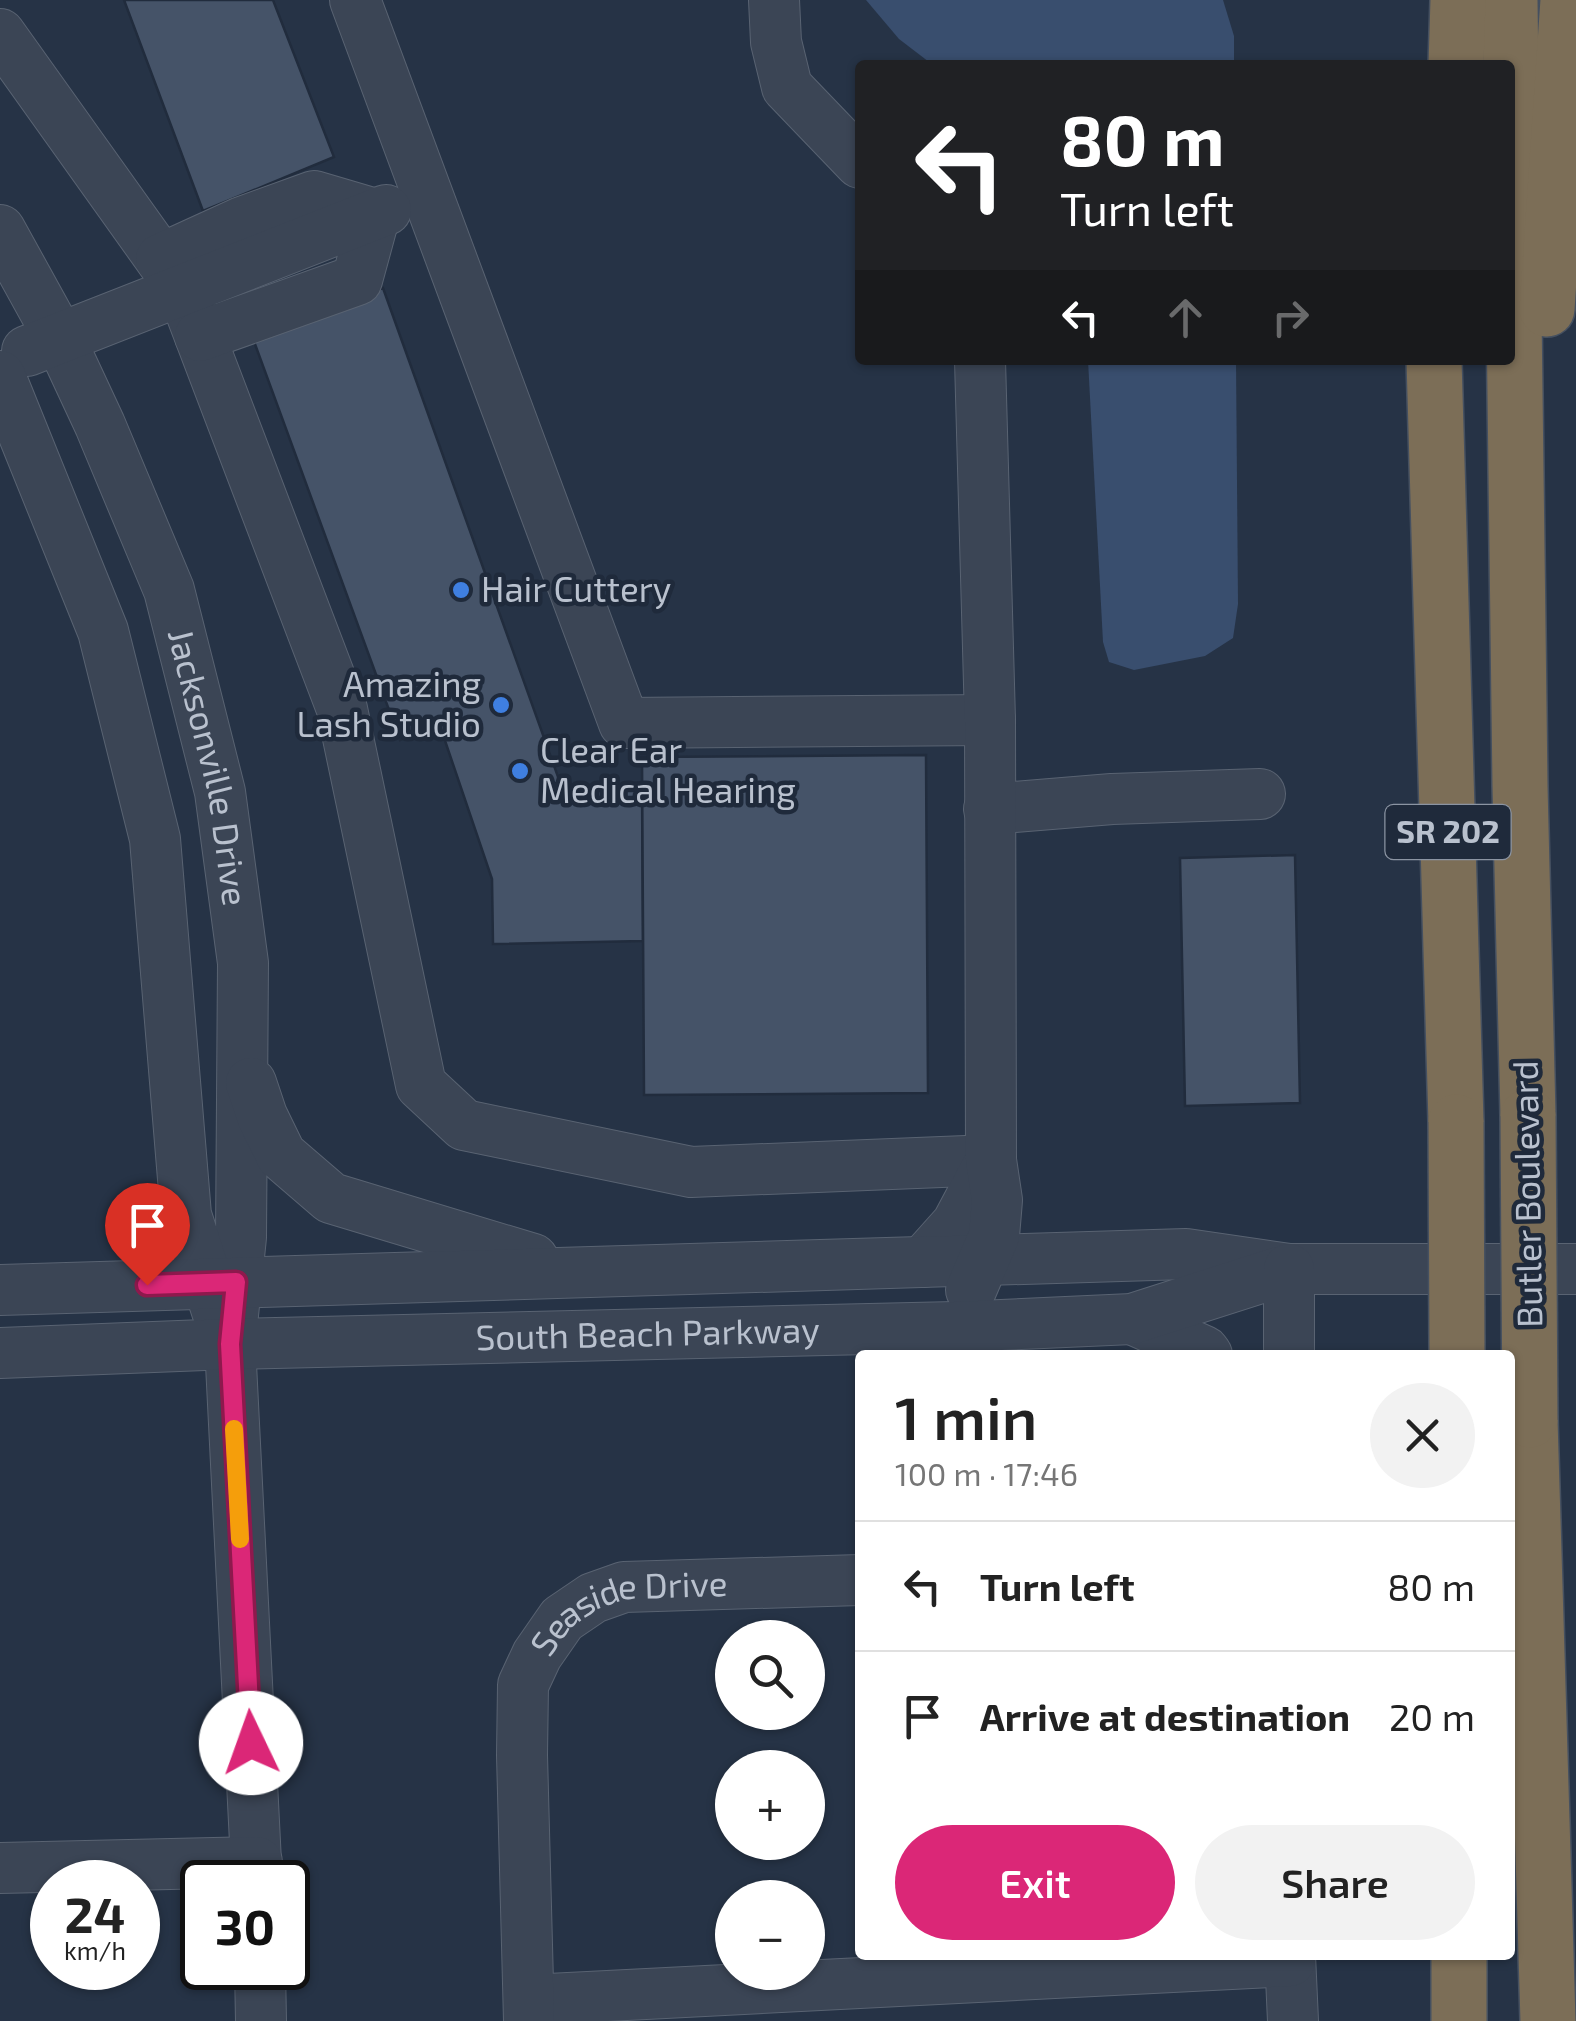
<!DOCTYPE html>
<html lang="en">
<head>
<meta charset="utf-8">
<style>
  body { margin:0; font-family:"Exo 2",sans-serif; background:#f2f2f2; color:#222; height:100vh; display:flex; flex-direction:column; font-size:38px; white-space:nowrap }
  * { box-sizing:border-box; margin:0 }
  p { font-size:32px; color:#767676 }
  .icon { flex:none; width:55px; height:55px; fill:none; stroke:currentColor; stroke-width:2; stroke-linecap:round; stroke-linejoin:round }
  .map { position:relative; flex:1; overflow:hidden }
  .details { position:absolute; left:855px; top:1350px; width:660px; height:610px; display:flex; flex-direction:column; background:#fff; border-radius:10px; box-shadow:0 2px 8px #0004 }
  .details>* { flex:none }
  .guide { position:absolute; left:855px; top:60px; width:660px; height:305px; border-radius:10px; box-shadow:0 2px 8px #0004; background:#202124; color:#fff; overflow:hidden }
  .controls { position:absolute; left:715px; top:1620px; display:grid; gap:20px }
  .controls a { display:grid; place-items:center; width:110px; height:110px; border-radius:50%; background:#fff; box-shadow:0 2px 8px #0004; font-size:50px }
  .speed { position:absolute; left:30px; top:1860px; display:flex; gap:20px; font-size:50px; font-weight:700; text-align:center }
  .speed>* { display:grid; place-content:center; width:130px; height:130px; border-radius:50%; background:#fff; box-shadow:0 2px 8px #0004; line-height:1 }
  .speed small { font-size:25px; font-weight:400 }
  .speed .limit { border:5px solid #111; border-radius:15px; background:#fff; color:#111 }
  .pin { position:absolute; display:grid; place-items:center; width:85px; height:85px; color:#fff; margin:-102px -42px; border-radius:50% 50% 50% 0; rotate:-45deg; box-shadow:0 0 10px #0007 }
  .pin .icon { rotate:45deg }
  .me { position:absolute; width:110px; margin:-55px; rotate:357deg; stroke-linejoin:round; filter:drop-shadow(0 0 8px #0008) }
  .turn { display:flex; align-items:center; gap:35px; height:210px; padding:0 40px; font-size:45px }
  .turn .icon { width:130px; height:130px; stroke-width:2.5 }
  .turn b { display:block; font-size:70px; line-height:85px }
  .lanes { display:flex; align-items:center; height:95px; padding:0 40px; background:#0003; justify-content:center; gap:50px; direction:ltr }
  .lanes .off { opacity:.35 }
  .round { display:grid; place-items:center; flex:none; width:105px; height:105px; border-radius:52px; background:#f2f2f2 }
  .summary { display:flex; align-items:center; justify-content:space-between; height:170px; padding:0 40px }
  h1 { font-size:60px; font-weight:600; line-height:75px }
  .cta { display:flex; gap:20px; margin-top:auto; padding:20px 40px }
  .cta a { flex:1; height:115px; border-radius:60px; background:#db2777; color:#fff; font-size:40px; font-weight:600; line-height:115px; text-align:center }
  .cta a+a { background:#f2f2f2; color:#222 }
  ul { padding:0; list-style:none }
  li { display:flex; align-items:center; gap:30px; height:130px; padding:0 40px; border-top:2px solid #e0e0e0 }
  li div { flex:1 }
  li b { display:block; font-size:38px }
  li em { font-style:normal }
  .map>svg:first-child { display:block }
  .water { fill:#394e6e }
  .building { fill:#455368; stroke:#212c3d; stroke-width:2.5 }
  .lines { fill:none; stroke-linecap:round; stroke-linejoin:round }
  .minor-casing { stroke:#596372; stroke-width:52 }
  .highway-casing { stroke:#455060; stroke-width:58 }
  .minor { stroke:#3b4555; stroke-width:50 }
  .highway { stroke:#7c6e57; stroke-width:55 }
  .highway-bridge-casing { stroke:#455060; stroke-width:58; stroke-linecap:butt }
  .highway-bridge { stroke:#7c6e57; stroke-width:55 }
  .route-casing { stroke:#8e194d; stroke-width:25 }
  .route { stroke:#db2777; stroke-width:18 }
  .slow { stroke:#f59e0b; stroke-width:18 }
  .shop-dot { fill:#3f7fe0; stroke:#1f2a3b; stroke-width:4 }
  .labels { text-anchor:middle; stroke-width:9; stroke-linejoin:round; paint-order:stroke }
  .shield { fill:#1f2a3b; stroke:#8b94a2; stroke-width:2.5 }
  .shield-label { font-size:32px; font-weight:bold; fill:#b9c1ce }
  .poi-label { font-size:35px; fill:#b9c1ce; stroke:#1f2a3b; text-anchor:start }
  .street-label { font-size:35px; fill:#b9c1ce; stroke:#1f2a3b }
</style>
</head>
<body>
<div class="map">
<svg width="1576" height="2021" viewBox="0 0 1576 2021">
  <rect width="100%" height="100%" fill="#263346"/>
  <!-- water -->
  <g class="water">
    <polygon points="866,0 1223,0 1234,36 1234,65 933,65 899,39"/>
    <polygon points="1088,360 1236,360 1238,604 1233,638 1205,656 1134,670 1109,662 1103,642"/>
  </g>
  <!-- building -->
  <g class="building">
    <polygon points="124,0 273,0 334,157 203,211"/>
    <polygon points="383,288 562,788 642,787 643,941 493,944 492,879 439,723 400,740 252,336"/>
    <polygon points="926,755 928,1093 644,1095 642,757"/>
    <polygon points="1295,855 1300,1103 1185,1106 1180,858"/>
  </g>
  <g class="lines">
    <defs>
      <g id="minor">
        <polyline points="355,0 624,723 990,720"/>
        <polyline points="774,0 776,42 787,87 860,163"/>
        <polyline points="0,34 182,289 342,709 421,1085 464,1125 691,1172 991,1160"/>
        <path id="s1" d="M 0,230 L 59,337 L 100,425 L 169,590 L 220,792 L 243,963 L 241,1237 L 230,1344 L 257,1882"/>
        <polyline points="161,259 242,222 314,196 375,214 357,280 200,336"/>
        <polyline points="27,351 386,210"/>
        <polyline points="0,376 103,631 155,839 186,1215 217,1311"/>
        <polyline points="989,809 1112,799 1260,794"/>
        <polyline points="251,1083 262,1116 281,1155 331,1198 533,1259"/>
        <polyline points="923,1262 957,1224 991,1160"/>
        <polyline points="0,1290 1186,1254 1289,1269 1576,1269"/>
        <polyline points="971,1290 994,1236 997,1200 991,1160 990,720 980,360"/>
        <polyline points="1132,1319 1204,1351 1207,1355"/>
        <path id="s2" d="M 0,1353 L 230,1344 L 955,1327 L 1132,1319 L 1279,1272"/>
        <polyline points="1289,1355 1289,1269"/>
        <polyline points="0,1868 257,1862"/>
        <polyline points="1290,1955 1293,2021"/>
        <polyline points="260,1968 261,2021"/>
        <polyline points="529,2000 1290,1961"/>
        <path id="s3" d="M 529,2021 L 522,1755 L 523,1685 L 537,1655 L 562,1619 L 593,1598 L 624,1587 L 860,1580"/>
      </g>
      <g id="highway">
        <polyline points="1510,0 1520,786 1528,1116"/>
        <polyline points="1456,65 1458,0"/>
        <polyline points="1547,309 1568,0"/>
        <polyline points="1434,360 1456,1122"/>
        <polyline points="1530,1420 1548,2021"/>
        <polyline points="1459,1955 1459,2021"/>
      </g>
    </defs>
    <!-- minor casing -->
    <use href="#minor" class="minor-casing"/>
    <!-- highway casing -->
    <use href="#highway" class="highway-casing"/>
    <!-- minor -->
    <use href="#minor" class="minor"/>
    <!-- highway -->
    <use href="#highway" class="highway"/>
    <defs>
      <g id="highway-bridge">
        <polyline points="1528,1116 1530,1420"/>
        <polyline points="1456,1122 1457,1355"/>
      </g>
    </defs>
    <!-- highway-bridge casing -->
    <use href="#highway-bridge" class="highway-bridge-casing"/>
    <!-- highway-bridge -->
    <use href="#highway-bridge" class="highway-bridge"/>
  </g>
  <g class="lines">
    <defs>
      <polyline id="route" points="147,1285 236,1282 230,1344 251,1743"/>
    </defs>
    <!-- route casing -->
    <use href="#route" class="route-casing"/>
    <!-- route -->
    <use href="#route" class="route"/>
    <!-- slow -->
    <polyline class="slow" points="234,1429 240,1539"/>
  </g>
  <!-- markers -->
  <g class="shop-dot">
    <circle cx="461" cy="590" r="10"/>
    <circle cx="501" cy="705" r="10"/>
    <circle cx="520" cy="771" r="10"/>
  </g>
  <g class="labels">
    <!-- shield labels -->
    <rect class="shield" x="1385.5" y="805" width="125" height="54" rx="8"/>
    <g class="shield-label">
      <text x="1448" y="843">SR 202</text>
    </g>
    <!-- poi labels -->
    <g class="poi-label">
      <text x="481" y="602">Hair Cuttery</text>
      <text x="481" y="697" text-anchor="end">Amazing<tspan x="481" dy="40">Lash Studio</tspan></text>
      <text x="540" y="763">Clear Ear<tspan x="540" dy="40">Medical Hearing</tspan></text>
    </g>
    <!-- street labels -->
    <g class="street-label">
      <text dy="12" stroke="none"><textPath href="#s1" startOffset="580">Jacksonville Drive</textPath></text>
      <text transform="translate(1528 1194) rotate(-91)" y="12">Butler Boulevard</text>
      <text dy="12" stroke="none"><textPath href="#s2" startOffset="648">South Beach Parkway</textPath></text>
      <text dy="12" stroke="none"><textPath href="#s3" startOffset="480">Seaside Drive</textPath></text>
    </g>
  </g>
</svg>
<div class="controls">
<a><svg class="icon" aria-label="search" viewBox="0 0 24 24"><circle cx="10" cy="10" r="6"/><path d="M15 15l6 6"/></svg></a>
<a>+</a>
<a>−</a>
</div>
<div class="speed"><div>24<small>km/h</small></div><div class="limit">30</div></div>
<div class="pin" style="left:147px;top:1285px;background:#d93025"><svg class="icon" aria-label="arrive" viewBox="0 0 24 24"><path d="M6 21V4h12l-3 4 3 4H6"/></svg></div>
<svg class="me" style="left:251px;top:1743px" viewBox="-20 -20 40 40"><circle r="19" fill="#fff"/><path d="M0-13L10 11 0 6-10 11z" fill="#db2777"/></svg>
<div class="guide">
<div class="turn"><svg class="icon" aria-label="left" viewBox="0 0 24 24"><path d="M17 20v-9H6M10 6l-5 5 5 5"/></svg><div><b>80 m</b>Turn left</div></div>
<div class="lanes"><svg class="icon" aria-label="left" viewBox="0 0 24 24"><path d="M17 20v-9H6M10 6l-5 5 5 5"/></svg><svg class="icon off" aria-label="ahead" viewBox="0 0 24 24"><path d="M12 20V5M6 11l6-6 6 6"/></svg><svg class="icon off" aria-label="right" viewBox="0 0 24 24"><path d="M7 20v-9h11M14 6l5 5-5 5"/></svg></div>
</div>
<section class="details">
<div class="summary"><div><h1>1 min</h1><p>100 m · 17:46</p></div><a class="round"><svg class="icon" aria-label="close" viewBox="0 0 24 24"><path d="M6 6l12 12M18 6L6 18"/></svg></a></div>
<ul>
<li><svg class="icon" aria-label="left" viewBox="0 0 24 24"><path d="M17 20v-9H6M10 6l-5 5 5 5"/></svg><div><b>Turn left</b></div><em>80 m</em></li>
<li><svg class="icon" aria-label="arrive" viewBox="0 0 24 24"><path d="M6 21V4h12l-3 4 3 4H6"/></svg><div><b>Arrive at destination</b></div><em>20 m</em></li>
</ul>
<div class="cta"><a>Exit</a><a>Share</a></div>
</section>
</div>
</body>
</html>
